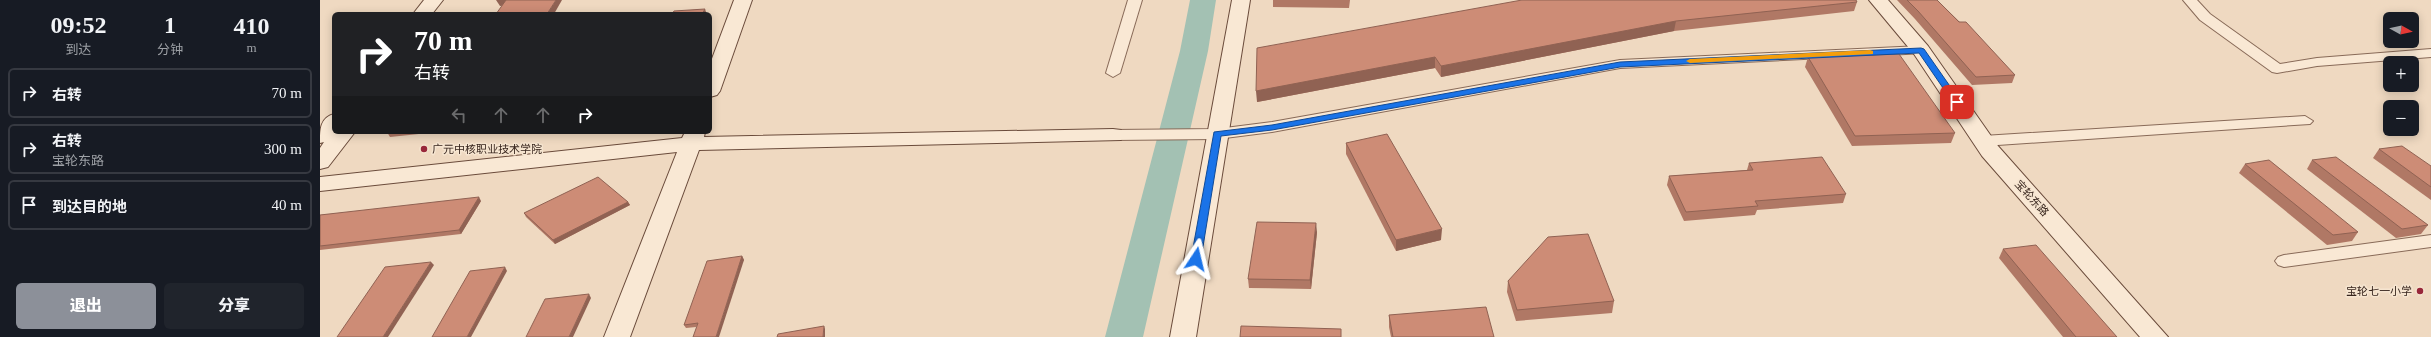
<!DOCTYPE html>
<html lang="zh">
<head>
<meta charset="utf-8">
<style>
  body { margin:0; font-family:"Times New Roman","Noto Sans SC",serif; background:#20242c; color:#f1f3f6; height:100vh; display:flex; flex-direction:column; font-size:15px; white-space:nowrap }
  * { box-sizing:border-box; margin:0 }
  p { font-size:13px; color:#9ea1a6 }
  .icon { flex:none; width:22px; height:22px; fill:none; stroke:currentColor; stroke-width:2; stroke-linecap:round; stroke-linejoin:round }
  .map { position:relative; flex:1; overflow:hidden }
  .details { display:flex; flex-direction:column; background:#171b24; width:320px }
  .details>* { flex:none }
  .hud { position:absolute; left:12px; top:12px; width:380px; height:122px; border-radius:6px; box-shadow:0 2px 10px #0003; background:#202124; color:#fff; overflow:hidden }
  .needle { width:26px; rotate:98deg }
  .controls { position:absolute; left:2063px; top:12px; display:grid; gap:8px }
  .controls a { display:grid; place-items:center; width:36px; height:36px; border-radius:6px; background:#171b24; box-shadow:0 2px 10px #0003; font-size:20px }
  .pin { position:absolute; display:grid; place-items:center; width:34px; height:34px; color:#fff; margin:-17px; border-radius:8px; box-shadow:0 2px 6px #0006 }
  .me { position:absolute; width:44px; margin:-22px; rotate:10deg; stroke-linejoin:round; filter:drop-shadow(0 0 3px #0008) }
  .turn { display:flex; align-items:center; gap:14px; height:84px; padding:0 16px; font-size:18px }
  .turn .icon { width:52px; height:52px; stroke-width:2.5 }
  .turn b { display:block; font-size:28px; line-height:34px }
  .lanes { display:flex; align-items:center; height:38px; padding:0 16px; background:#0003; justify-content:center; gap:20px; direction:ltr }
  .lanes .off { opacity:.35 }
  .eta { display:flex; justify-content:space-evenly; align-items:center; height:68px; text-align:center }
  .eta b { font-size:24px; font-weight:800; line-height:28px }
  .primary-button { display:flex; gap:8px; margin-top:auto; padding:8px 16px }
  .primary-button a { flex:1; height:46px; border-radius:6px; background:#8c9099; color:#fff; font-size:16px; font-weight:800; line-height:46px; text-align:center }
  .primary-button a+a { background:#20242c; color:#f1f3f6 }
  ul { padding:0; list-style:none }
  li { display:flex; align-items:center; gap:12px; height:50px; margin:0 8px 6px; padding:0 8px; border:2px solid #363941; border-radius:6px }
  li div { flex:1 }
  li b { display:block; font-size:15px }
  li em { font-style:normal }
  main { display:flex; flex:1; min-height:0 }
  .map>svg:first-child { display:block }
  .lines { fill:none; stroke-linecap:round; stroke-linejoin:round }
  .river { fill:#a3c1b3; fill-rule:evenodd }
  .street-casing { stroke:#886a58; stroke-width:2 }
  .secondary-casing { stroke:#6a4b3b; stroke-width:2 }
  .street { fill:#f9e8d4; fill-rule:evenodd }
  .secondary { fill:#f9e8d4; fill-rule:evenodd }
  .wall { fill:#b07865 }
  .shaded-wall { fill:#906253 }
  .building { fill:#cd8c76; stroke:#906253 }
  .route { fill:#1a73e8; stroke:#114b97 }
  .slow { fill:#f59e0b }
  .poi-dot { fill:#98273a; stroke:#f6e5d0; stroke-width:1.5 }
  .labels { text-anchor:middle; stroke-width:3; stroke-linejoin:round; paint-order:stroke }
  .poi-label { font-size:11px; fill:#37251d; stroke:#f6e5d0; text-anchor:start }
  .street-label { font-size:11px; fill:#37251d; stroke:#f6e5d0 }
</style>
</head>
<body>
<main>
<section class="details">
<div class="eta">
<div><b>09:52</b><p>到达</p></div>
<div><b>1</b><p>分钟</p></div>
<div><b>410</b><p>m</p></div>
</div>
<ul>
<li><svg class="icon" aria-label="right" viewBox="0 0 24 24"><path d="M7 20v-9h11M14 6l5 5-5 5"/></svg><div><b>右转</b></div><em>70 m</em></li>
<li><svg class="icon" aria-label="right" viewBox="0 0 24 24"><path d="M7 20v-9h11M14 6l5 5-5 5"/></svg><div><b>右转</b><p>宝轮东路</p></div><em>300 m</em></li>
<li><svg class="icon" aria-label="arrive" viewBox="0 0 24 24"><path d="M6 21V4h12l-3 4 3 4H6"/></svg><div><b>到达目的地</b></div><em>40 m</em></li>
</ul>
<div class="primary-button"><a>退出</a><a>分享</a></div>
</section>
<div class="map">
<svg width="2111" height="337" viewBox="0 0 2111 337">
  <rect width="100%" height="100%" fill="#efd9c1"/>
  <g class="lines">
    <!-- river -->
    <polygon class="river" points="870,0 896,0 888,51 823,337 785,337 860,51"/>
    <defs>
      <g id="street">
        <polygon points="808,0 822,0 800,73 793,77 786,73"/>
        <polygon points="1863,0 1877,0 1890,14 1960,64 1997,58 2111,49 2111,57 1997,66 1957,73 1952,72 1880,20"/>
        <polygon points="1601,46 1608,50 1606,53 1300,68 952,132 897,139 793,140 785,135 793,130 897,129 952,122 1300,60"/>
        <polygon points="1985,116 1993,121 1990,124 1663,146 1655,141 1663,136"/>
        <polygon points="2111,235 2111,247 1964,267 1958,265 1955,261 1958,257 1964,255"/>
      </g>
      <g id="secondary">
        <polygon points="104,0 123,0 112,14 93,14"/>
        <polygon points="414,0 432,0 400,91 397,95 390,97 390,64"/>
        <polygon points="912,0 930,0 876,337 850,337"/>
        <polygon points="1549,0 1568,0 1608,46 1678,146 1848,337 1820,337 1662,156 1594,54"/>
        <path d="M 14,114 L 14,132 L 35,132 L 8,167 L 0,169 L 0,148 L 4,142 L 0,143 C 0,129 0,118 14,114 Z"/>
        <polygon points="793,129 801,130 804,135 801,140 379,150 310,337 284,337 357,152 0,191 0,177 362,138 365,132 385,132 384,137"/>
      </g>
    </defs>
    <!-- street casing -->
    <use href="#street" class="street-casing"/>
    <!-- secondary casing -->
    <use href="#secondary" class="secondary-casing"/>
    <!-- street -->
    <use href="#street" class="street"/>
    <!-- secondary -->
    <use href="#secondary" class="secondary"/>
  </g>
  <!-- wall -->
  <g class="wall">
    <polygon points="953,0 1030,0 1029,8 953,7"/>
    <polygon points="1577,0 1617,0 1695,75 1692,83 1652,85 1595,19"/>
    <polygon points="1537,2 1534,11 1354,31 1121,77 1115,68 937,102 937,48"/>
    <polygon points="1488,57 1635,133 1631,143 1532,146 1485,67"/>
    <polygon points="67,132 118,132 70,137"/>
    <polygon points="1026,143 1121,240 1076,251 1026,154"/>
    <polygon points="2059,149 2111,166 2111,200 2053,158"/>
    <polygon points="1992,160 2108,225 2101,234 2076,238 1987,169"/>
    <polygon points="1429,163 1526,194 1523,203 1437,210 1435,215 1364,221 1347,185 1349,176 1427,170"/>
    <polygon points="1925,164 2038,232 2032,241 2007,245 1919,173"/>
    <polygon points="161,201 141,234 0,250 0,215"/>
    <polygon points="308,202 310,205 235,244 206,217 204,213"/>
    <polygon points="997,232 991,289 929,288 928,279"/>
    <polygon points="1683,249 1797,337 1743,337 1679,258"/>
    <polygon points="422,256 424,260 376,327 366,328 364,325"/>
    <polygon points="1188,281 1294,301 1292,313 1196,321 1187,292"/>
    <polygon points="1069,315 1174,337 1071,337 1069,327"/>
  </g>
  <!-- shaded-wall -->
  <g class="shaded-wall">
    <polygon points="176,0 187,0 190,5 180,6"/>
    <polygon points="236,0 242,0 234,14 227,14"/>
    <polygon points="385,9 386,12 385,14 382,14"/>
    <polygon points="1356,21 1354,31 1121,77 1121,66"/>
    <polygon points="1115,57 1115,68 937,102 936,91"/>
    <polygon points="159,197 161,201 141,234 139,230"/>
    <polygon points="308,202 310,205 235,244 233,240"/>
    <polygon points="996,223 997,232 991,289 990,280"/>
    <polygon points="1122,229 1121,240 1076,251 1076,240"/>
    <polygon points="422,256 424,260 399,337 396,337"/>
    <polygon points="111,262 114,265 68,337 63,337"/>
    <polygon points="185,267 187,271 151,337 147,337"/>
    <polygon points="269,294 271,298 253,337 249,337"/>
    <polygon points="504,326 505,329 505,337 503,337"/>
  </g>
  <!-- building -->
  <g class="building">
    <polygon points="186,0 236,0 227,14 176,14"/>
    <polygon points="1202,0 1536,0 1537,2 1356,21 1121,66 1115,57 936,91 937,48"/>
    <polygon points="1587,0 1617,0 1639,22 1646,22 1695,75 1656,77 1598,11"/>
    <polygon points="385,9 382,14 352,14 354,11"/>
    <polygon points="1579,54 1635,133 1535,136 1488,57"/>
    <polygon points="1067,134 1122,229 1076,240 1026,143"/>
    <polygon points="2082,146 2111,166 2111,187 2059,149"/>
    <polygon points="1502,157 1526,194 1435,201 1438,206 1366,212 1349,176 1433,170 1429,163"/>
    <polygon points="2016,157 2108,225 2082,229 1992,160"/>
    <polygon points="1949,160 2038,232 2013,235 1925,164"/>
    <polygon points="278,177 308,202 233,240 204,213"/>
    <polygon points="159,197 139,230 0,246 0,215"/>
    <polygon points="937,222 996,223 990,280 928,279"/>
    <polygon points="1268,234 1294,301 1197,310 1188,281 1228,237"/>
    <polygon points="1716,245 1797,337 1756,337 1683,249"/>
    <polygon points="422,256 396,337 373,337 378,323 364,325 387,261"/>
    <polygon points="111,262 63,337 17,337 65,267"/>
    <polygon points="185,267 147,337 112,337 150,271"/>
    <polygon points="269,294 249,337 206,337 225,299"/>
    <polygon points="1166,307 1174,337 1073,337 1069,315"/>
    <polygon points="504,326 503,337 457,337 458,334"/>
    <polygon points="921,326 1021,329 1021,337 920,337"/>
  </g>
  <!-- route -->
  <polygon class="route" points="1601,48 1604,49 1641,102 1640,104 1634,104 1599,53 1300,67 952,130 901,136 881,259 876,262 871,259 894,132 952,125 1300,62"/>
  <!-- slow -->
  <polygon class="slow" points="1550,50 1553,51 1553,54 1370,63 1366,61 1370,59"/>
  <!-- markers -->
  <g class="poi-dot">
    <circle cx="104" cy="149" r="4"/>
    <circle cx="2100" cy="291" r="4"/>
  </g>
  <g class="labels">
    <!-- poi labels -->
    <g class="poi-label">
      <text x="112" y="153">广元中核职业技术学院</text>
      <text x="2092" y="295" text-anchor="end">宝轮七一小学</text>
    </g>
    <!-- street labels -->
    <g class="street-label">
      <text transform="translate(1712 198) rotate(48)" y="4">宝轮东路</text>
    </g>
  </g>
</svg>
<div class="controls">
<a><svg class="needle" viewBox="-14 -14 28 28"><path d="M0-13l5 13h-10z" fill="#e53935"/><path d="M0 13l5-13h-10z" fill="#9ea1a6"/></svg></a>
<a>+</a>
<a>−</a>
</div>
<div class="pin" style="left:1637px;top:102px;background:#d93025"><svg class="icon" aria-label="arrive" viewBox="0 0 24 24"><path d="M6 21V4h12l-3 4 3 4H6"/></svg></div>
<svg class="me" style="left:876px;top:259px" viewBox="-20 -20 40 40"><path d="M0-17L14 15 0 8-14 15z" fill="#1a73e8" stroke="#fff" stroke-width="4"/></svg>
<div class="hud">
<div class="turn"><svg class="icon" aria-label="right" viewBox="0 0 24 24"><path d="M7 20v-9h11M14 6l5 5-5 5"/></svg><div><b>70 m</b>右转</div></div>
<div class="lanes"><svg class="icon off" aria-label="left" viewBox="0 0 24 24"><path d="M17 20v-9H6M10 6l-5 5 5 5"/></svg><svg class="icon off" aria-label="ahead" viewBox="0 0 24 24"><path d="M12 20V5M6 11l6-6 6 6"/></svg><svg class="icon off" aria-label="ahead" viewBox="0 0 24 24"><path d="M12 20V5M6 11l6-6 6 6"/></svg><svg class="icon" aria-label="right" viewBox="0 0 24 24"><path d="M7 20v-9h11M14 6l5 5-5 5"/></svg></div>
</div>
</div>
</main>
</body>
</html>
